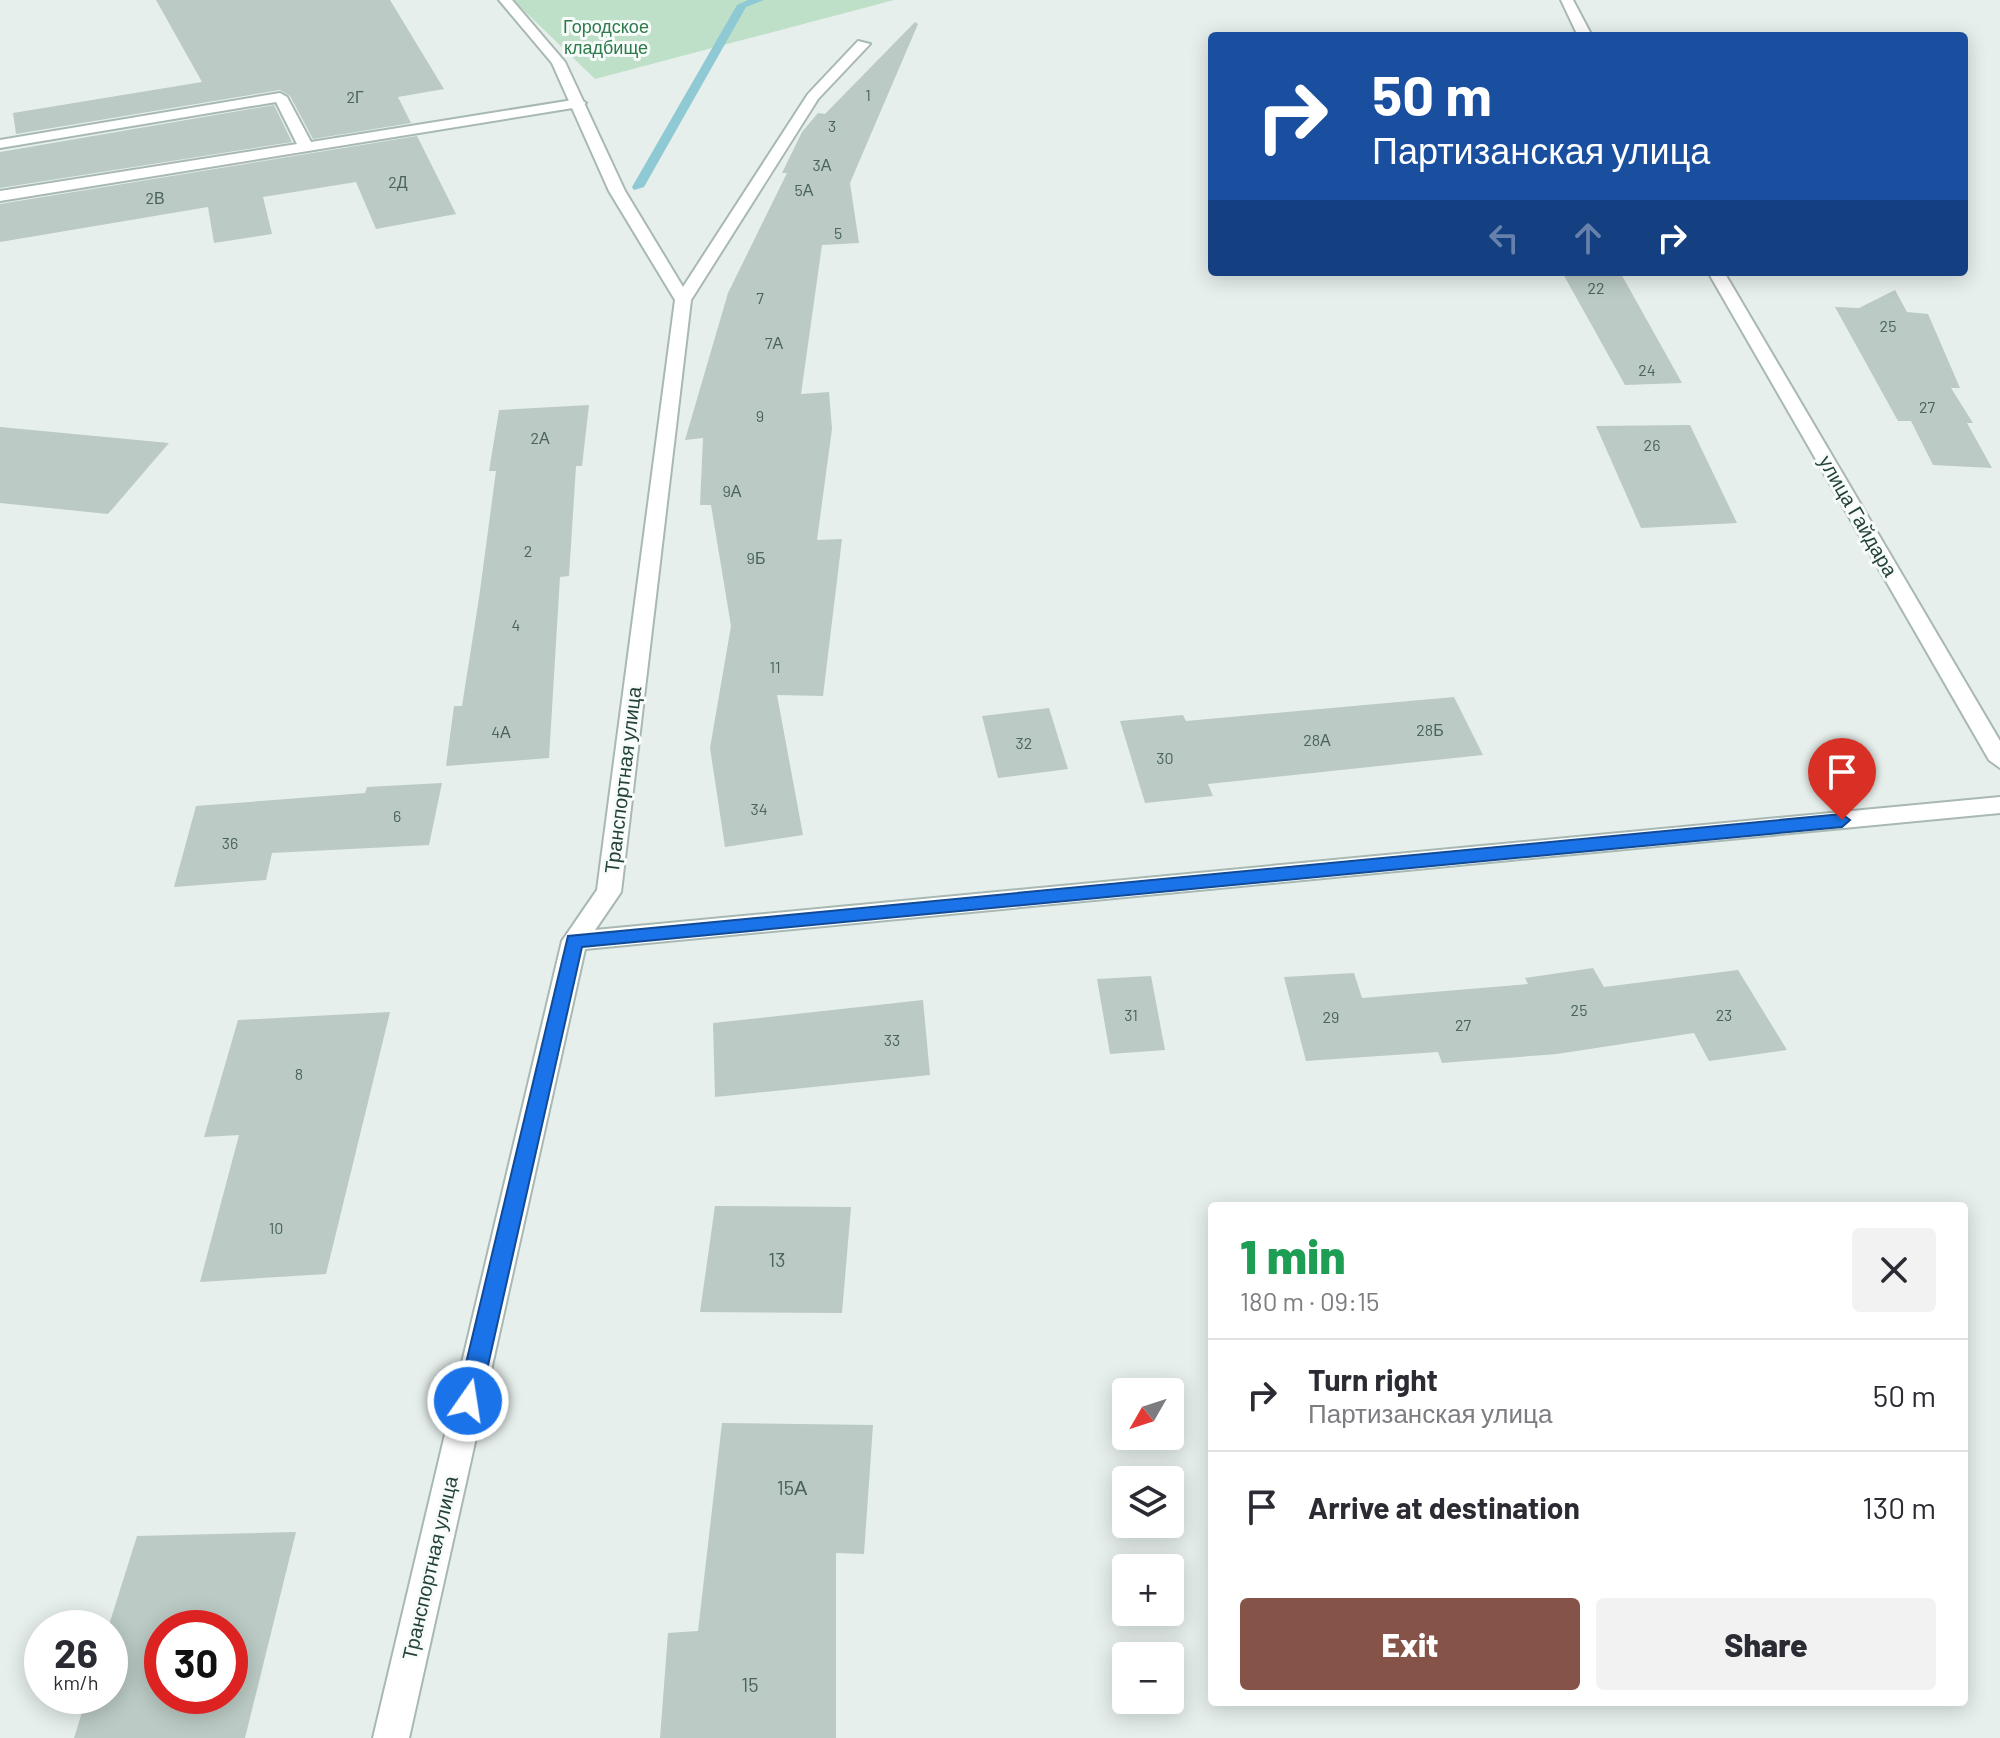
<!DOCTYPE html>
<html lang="en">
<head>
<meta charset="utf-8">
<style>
  body { margin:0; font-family:Barlow,sans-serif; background:#f2f2f3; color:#2b2b33; height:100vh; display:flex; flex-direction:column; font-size:30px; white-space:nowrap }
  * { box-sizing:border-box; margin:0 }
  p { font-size:26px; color:#7c7c81 }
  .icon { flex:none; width:44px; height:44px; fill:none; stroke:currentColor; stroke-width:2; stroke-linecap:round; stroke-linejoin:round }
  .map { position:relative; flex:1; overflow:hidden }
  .drawer { position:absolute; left:1208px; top:1202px; width:760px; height:504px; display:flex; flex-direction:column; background:#fff; border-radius:8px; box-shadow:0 4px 20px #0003 }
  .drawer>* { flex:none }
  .banner { position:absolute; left:1208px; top:32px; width:760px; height:244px; border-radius:8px; box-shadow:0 4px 20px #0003; background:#1a4fa0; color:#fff; overflow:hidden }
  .needle { width:52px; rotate:231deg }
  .tools { position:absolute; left:1112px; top:1378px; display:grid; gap:16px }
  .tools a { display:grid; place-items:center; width:72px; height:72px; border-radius:8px; background:#fff; box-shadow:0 4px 20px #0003; font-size:40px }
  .speed { position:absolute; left:24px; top:1610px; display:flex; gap:16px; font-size:40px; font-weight:700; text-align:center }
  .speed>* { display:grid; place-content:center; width:104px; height:104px; border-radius:50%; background:#fff; box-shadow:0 4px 20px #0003; line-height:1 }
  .speed small { font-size:20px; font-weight:400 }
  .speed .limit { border:12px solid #d22; background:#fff; color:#111 }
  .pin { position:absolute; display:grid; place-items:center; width:68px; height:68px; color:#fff; margin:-82px -34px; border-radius:50% 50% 50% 0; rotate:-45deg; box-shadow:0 0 8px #0007 }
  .pin .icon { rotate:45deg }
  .me { position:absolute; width:88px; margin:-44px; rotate:13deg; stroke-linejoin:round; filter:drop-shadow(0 0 6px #0008) }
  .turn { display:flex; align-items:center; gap:28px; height:168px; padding:0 32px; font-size:36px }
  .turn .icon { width:104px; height:104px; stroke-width:2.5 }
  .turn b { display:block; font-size:56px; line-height:68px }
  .lanes { display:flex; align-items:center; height:76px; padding:0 32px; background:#0003; justify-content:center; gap:40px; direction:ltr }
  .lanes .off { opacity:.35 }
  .round { display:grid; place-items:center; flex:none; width:84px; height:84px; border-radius:8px; background:#f2f2f3 }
  .head { display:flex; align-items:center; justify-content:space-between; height:136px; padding:0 32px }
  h1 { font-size:48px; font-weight:800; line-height:60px; color:#1e9e55 }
  .button { display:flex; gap:16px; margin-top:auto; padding:16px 32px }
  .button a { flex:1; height:92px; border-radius:8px; background:#855347; color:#fff; font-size:32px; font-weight:800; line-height:92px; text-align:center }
  .button a+a { background:#f2f2f3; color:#2b2b33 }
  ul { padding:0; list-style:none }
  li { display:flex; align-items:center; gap:24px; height:112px; padding:0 32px; border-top:2px solid #e1e1e2 }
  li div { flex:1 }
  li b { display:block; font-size:30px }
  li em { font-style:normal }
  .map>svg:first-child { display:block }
  .green { fill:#bfe0c8 }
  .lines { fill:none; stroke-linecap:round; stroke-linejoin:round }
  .stream { fill:#8ec9d4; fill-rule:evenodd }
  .building { fill:#bbcac4; fill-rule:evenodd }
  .lane-casing { stroke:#a8b8b2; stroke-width:4 }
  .street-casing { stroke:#a8b8b2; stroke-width:4 }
  .lane { fill:#fff; fill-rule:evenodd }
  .street { fill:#fff; fill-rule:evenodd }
  .route { fill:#1a73e8; stroke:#114b97; stroke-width:2 }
  .labels { text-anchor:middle; stroke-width:6; stroke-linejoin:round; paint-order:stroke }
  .number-label { font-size:16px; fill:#4a645c }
  .far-park-label { font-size:18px; fill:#2d7a4b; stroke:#f7fbf9 }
  .street-label { font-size:20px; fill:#24423a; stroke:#f7fbf9 }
  .near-number-label { font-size:20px; fill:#4a645c }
</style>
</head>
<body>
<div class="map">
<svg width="2000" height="1738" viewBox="0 0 2000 1738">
  <rect width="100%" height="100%" fill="#e6efeb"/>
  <!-- green -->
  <polygon class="green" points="513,0 894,0 595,79"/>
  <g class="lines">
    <!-- stream -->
    <polygon class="stream" points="748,0 764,0 746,7 644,187 634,190 632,187 737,5"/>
  </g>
  <!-- building -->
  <g class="building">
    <polygon points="156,0 390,0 444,89 398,97 411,123 313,139 290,96 280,90 16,134 13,113 202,82"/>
    <polygon points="915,22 918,24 850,183 859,243 822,245 801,394 829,392 832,429 817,540 842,539 823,696 777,695 803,835 725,847 710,748 731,626 711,505 700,505 703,438 685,440 728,293 787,173 782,173 802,132 818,113 825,114"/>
    <polygon points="274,105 292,142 0,188 0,152"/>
    <polygon points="417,136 456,214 376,229 356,182 263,197 272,234 214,243 208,207 0,242 0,204"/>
    <polygon points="1562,272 1620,272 1682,383 1625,385"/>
    <polygon points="1895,290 1907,312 1928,314 1960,388 1951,388 1973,423 1967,423 1992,468 1933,465 1911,421 1898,421 1835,307 1859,308"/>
    <polygon points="589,405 582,466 576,466 569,576 560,577 549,758 446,766 454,706 462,706 479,598 496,471 489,471 499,410"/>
    <polygon points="1690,425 1737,523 1641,528 1596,426"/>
    <polygon points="0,427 169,443 108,514 0,503"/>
    <polygon points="1454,697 1483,755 1208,784 1213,796 1145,803 1120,721 1183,715 1186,721"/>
    <polygon points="1049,708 1068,769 998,778 982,716"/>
    <polygon points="442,783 429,845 272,853 266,880 174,887 196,806 365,793 367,787"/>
    <polygon points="1593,968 1604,987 1738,970 1787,1050 1709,1061 1694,1033 1557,1054 1442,1063 1438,1052 1306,1061 1284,977 1354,973 1362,998 1528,984 1525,978"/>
    <polygon points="1151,976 1165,1050 1110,1054 1097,979"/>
    <polygon points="923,1000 930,1075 715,1097 713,1023"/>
    <polygon points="390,1012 326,1274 200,1282 239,1135 204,1137 238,1020"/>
    <polygon points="715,1206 851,1207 842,1313 700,1312"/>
    <polygon points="722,1423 873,1425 864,1554 836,1553 836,1738 660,1738 668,1633 698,1631"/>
    <path d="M 296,1532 L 245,1738 L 74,1738 L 87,1696 L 110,1696 L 108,1628 L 137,1536 ZM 162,1628 L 230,1628 L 230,1696 L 162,1696 Z"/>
  </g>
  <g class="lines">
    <defs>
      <polygon id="lane" points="280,93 287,97 311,142 579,99 586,103 579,107 0,201 0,191 297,144 276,102 0,148 0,140"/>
      <g id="street">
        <polygon points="499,0 512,0 565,62 625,191 683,287 808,94 858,41 870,44 818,99 691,300 621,892 595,930 2000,797 2000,813 585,949 409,1738 373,1738 562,941 597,890 675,300 609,191 552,63"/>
        <polygon points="1561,0 1573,0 1592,36 1578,36"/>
        <polygon points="1708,272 1724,272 2000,741 2000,768 1989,760"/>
      </g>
    </defs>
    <!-- lane casing -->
    <use href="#lane" class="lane-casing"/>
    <!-- street casing -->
    <use href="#street" class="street-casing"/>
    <!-- lane -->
    <use href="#lane" class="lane"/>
    <!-- street -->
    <use href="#street" class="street"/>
  </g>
  <!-- route -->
  <polygon class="route" points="1842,814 1850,820 1842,827 582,947 480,1401 477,1409 468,1412 460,1409 457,1401 568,936"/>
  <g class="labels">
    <!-- number labels -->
    <g class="number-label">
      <text x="868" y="101">1</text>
      <text x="355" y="103">2Г</text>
      <text x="832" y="132">3</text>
      <text x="822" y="171">3А</text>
      <text x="398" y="188">2Д</text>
      <text x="804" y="196">5А</text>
      <text x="155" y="204">2В</text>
      <text x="838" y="239">5</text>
      <text x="1596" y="294">22</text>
      <text x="760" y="304">7</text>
      <text x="1888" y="332">25</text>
      <text x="774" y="349">7А</text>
      <text x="1647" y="376">24</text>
      <text x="1927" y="413">27</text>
      <text x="760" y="422">9</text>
      <text x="540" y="444">2А</text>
      <text x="1652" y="451">26</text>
      <text x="732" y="497">9А</text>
      <text x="528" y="557">2</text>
      <text x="756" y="564">9Б</text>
      <text x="516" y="631">4</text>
      <text x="775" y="673">11</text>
      <text x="1430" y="736">28Б</text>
      <text x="501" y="738">4А</text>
      <text x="1317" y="746">28А</text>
      <text x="1024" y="749">32</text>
      <text x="1165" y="764">30</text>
      <text x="759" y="815">34</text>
      <text x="397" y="822">6</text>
      <text x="230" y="849">36</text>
      <text x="1579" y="1016">25</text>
      <text x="1131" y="1021">31</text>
      <text x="1724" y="1021">23</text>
      <text x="1331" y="1023">29</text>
      <text x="1463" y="1031">27</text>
      <text x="892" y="1046">33</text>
      <text x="299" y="1080">8</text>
      <text x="276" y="1234">10</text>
    </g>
    <!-- far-park labels -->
    <g class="far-park-label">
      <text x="606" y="33">Городское<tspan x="606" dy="21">кладбище</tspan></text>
    </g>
    <!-- street labels -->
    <g class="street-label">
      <text transform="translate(1858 516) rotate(60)" y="7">улица Гайдара</text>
      <text transform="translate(623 780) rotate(-83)" y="7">Транспортная улица</text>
      <text transform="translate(430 1568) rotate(-77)" y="7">Транспортная улица</text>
    </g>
    <!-- near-number labels -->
    <g class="near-number-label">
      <text x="777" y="1267">13</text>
      <text x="792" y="1495">15А</text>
      <text x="750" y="1692">15</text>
    </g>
  </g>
</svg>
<div class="tools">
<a><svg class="needle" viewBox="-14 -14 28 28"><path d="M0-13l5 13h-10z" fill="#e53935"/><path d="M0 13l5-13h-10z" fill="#7c7c81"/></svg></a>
<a><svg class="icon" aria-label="layers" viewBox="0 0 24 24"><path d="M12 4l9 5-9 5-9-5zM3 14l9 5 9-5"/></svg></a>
<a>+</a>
<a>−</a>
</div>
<div class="speed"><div>26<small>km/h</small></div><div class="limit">30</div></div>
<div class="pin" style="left:1842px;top:820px;background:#d93025"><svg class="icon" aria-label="arrive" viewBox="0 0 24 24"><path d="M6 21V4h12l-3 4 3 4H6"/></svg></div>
<svg class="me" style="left:468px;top:1401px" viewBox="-20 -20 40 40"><circle r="17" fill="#1a73e8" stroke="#fff" stroke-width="3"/><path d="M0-11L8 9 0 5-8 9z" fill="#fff"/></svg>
<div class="banner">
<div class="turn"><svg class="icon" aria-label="right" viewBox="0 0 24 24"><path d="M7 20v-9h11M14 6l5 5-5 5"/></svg><div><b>50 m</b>Партизанская улица</div></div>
<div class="lanes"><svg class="icon off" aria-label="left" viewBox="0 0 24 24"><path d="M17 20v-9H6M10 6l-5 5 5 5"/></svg><svg class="icon off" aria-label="ahead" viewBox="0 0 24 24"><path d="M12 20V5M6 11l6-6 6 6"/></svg><svg class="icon" aria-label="right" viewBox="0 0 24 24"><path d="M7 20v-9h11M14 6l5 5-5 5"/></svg></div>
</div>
<section class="drawer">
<div class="head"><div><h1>1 min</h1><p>180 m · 09:15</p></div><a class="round"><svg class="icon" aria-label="close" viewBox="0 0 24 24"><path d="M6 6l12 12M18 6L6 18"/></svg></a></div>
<ul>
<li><svg class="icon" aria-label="right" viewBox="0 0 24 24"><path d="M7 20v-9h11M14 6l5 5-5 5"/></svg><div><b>Turn right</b><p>Партизанская улица</p></div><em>50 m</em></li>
<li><svg class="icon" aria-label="arrive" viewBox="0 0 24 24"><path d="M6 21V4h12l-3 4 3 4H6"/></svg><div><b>Arrive at destination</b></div><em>130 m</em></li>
</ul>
<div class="button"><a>Exit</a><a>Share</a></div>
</section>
</div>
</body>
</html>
